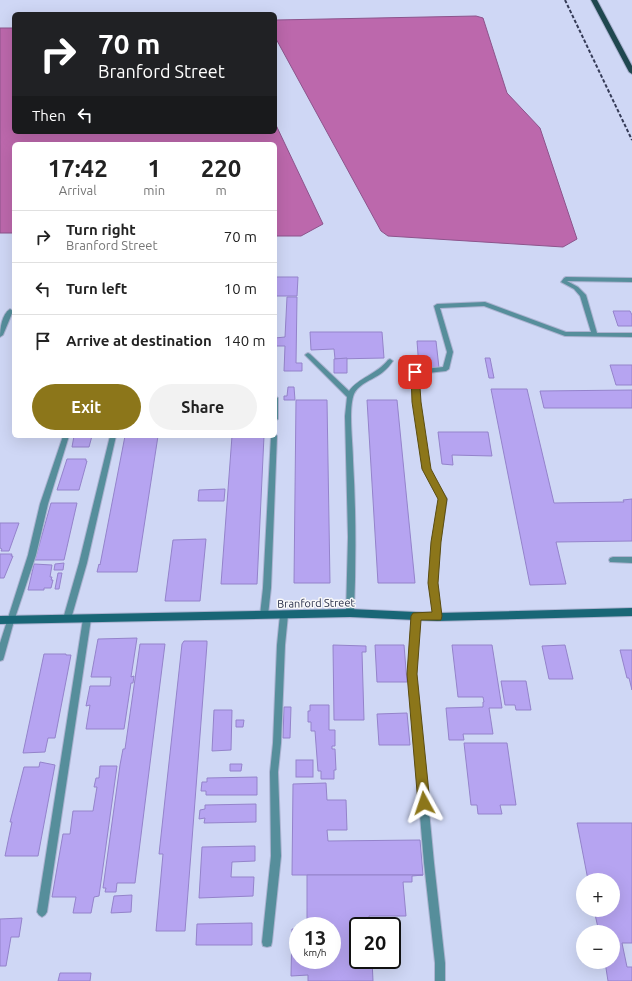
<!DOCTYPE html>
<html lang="en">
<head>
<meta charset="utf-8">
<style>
  body { margin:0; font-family:Ubuntu,sans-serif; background:#f2f2f2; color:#222; height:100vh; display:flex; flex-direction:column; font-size:15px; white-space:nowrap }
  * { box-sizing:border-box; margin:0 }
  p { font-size:13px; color:#767676 }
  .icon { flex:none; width:22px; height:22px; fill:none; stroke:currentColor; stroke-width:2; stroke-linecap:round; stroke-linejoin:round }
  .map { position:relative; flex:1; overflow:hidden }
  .sheet { position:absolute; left:12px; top:142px; width:265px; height:296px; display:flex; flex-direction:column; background:#fff; border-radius:6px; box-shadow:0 4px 16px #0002 }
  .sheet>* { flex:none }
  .hud { position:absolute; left:12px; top:12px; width:265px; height:122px; border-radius:6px; box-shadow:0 4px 16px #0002; background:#202124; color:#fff; overflow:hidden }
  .buttons { position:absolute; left:576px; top:873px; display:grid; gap:8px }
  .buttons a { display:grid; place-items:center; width:44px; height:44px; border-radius:50%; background:#fff; box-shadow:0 4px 16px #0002; font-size:20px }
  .speed { position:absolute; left:289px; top:917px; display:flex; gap:8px; font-size:20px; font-weight:700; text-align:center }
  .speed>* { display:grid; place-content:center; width:52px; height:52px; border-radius:50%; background:#fff; box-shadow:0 4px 16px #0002; line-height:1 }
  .speed small { font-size:10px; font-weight:400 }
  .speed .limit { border:2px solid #111; border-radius:6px; background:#fff; color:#111 }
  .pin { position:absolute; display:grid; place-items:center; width:34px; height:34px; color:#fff; margin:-17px; border-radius:8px; box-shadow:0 2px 6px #0006 }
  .me { position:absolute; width:44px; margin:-22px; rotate:355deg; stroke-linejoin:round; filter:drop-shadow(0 0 3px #0008) }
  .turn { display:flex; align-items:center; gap:14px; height:84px; padding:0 20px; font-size:18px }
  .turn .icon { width:52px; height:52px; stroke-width:2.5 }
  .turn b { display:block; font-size:28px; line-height:34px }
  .then { display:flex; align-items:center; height:38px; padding:0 20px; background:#0003; gap:8px; font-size:15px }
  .eta { display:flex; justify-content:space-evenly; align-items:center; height:68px; text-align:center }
  .eta b { font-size:24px; font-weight:700; line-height:28px }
  .action { display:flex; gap:8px; margin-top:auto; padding:8px 20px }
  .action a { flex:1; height:46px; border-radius:24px; background:#8c761a; color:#fff; font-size:16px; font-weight:700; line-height:46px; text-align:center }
  .action a+a { background:#f2f2f2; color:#222 }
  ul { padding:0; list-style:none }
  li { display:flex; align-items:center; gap:12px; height:52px; padding:0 20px; border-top:1px solid #e0e0e0 }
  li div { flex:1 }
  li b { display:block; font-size:15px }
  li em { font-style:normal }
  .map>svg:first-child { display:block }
  .water { fill:#bc68ac; stroke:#8d548c }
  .building { fill:#b6a4f1; stroke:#9483cb }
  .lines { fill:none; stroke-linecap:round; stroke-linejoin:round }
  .lane-casing { stroke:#acb3d1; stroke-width:2 }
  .secondary-casing { stroke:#acb3d1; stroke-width:2 }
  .primary-casing { stroke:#acb3d1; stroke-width:2 }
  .lane { fill:#568e9b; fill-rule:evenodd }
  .secondary { fill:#196676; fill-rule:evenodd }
  .primary { fill:#1f474f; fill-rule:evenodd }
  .rail { stroke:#353b57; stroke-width:2; stroke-dasharray:3.5 2; stroke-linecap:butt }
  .route { fill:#8c761a; stroke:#5b4d11 }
  .labels { text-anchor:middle; stroke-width:3; stroke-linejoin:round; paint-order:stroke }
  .street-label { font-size:11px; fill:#1f2541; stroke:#f9f9f9 }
</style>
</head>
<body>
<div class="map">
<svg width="632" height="981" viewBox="0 0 632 981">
  <rect width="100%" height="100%" fill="#cfd7f5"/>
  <!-- water -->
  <g class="water">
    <polygon points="476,16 483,18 507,93 540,128 577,239 563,247 388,236 381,231 275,37 276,20"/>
    <polygon points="0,28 14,28 14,132 275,132 275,123 323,224 301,236 275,236 275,144 14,144 14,233 0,233"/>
  </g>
  <!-- building -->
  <g class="building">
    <polygon points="275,277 298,277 297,296 275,296"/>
    <polygon points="287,297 297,297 296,363 302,363 302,371 284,371 285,346 275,346 275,338 285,337"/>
    <polygon points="613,311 630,311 632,315 632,326 618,326"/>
    <polygon points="310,332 382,332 384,358 335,359 334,349 311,350"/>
    <polygon points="417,341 436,341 439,368 419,368"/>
    <polygon points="347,358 347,373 334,373 334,359"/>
    <polygon points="485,358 490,358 494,378 489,378"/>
    <polygon points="610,365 632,365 632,385 616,385"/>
    <polygon points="288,387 294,387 295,400 284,400 284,396 287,396"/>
    <polygon points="491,389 527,389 554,503 624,502 623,500 632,499 632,541 556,542 566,584 530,585"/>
    <polygon points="632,390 632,408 544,408 540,391"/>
    <polygon points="296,400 327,400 330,583 294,583"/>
    <polygon points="367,400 397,400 415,583 378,583"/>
    <polygon points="438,432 488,432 492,456 452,455 453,465 442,464"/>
    <polygon points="74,436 92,436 89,447 72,447"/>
    <polygon points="125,436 158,436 137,572 97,572 99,564 100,565"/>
    <polygon points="232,436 264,436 257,584 221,584"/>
    <polygon points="67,459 86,459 86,461 87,461 79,490 57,490"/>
    <polygon points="225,489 224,501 198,501 199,490"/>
    <polygon points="51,503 77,503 64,560 35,560"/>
    <polygon points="0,523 19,523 9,551 1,551 2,549 0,548"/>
    <polygon points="206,539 200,601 165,601 173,540"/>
    <polygon points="0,554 12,554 11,556 13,556 4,578 0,578"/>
    <polygon points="64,563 63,570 54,570 55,564"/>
    <polygon points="34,564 52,565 50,577 52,577 51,580 53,580 51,588 44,588 44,590 28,590"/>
    <polygon points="58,573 62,573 59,589 55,589"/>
    <polygon points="137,638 131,677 134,676 133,683 131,683 124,729 86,729 90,705 86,706 90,686 110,686 111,677 91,677 98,639"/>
    <polygon points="184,641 207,641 207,644 185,931 156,931 163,854 159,854 182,644"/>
    <polygon points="140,644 165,644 135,883 117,883 116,892 105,892 106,888 103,888 120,765 123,749 125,749"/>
    <polygon points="333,645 366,646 366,652 362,652 364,720 334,720"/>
    <polygon points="375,645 404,645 407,682 377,682"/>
    <polygon points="452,645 492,645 502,708 489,708 493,734 463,734 464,740 449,740 446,708 483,707 483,702 484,702 483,697 458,697"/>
    <polygon points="565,645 573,679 549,679 542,646"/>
    <polygon points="620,650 632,650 632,690 629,678 627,678"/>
    <polygon points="44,654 66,654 66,655 71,655 55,738 48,738 45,752 23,753"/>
    <polygon points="501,681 526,681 531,710 516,710 515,705 505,705"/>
    <polygon points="310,705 329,705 329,730 335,730 335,746 332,746 332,749 335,749 336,770 334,770 334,779 321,779 321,771 318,771 315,731 311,731 311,722 308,722 308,711 310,711"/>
    <polygon points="284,707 291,707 290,738 283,738"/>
    <polygon points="214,710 232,710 231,750 212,751"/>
    <polygon points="407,713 410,745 379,745 377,714"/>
    <polygon points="236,720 244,720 243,727 236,727"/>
    <polygon points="464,743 507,743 516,805 500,805 502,814 478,814 477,805 471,805"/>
    <rect x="296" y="760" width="17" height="17"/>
    <polygon points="40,762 55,765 38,856 5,856 12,822 10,822 24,767 39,767"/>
    <polygon points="230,764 242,764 241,771 230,771"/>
    <polygon points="100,766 117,766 99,896 94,897 91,913 73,913 76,897 52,897 63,834 70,834 73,811 93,811 97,787 94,787 96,778 99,778"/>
    <polygon points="257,777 257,795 206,795 206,791 201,791 202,782 207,782 207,778"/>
    <polygon points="326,783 327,800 346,800 347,830 327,830 328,841 420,840 423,875 292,875 293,784"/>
    <polygon points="256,804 256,822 204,823 205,818 199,819 200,810 205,809 205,805"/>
    <polygon points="577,823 632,823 632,943 622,943 627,967 632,967 632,981 608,981 605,962 613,962 613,932 599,932 594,910 613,910 613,880 588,880"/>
    <polygon points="255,846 255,861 232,862 231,877 254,877 253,896 199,898 202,847"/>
    <polygon points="307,875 423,875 412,876 412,882 403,882 406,916 369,916 370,926 358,926 358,960 372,960 373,981 308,981 308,975 291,976 292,929 298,929 298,960 332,960 332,926 307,926"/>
    <polygon points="132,895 131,912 111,913 114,896"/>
    <polygon points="22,918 19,937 11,937 6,966 0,966 0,919"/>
    <polygon points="252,923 252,945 196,945 197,924"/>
    <polygon points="60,973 91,973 90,981 58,981"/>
  </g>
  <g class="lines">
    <defs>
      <g id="lane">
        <polygon points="566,277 632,278 632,282 567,281 578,287 586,295 597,333 632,333 632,337 565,336 484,306 440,308 453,352 449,369 446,371 418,374 420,402 429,469 447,499 440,542 437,583 441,617 440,619 437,620 434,619 429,583 432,542 439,499 423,469 414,402 412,372 415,370 443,367 447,352 434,306 437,304 485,302 566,332 591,332 580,296 574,289 561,282 564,278"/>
        <path d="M 10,309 L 13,311 L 3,335 L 0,337 C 0,328 2,314 10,309 Z"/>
        <path d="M 308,353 L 310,354 L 349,391 C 358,378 377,374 388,360 L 390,359 L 393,361 C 390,365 387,369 383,372 C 375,379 359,383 354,394 C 348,409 353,444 353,461 C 356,511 356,562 354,613 L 353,615 L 350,616 L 347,615 L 346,613 L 348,537 L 345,416 L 347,397 L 305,355 L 306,354 Z"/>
        <polygon points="275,396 278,398 278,419 275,421"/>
        <polygon points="275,434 277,436 271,588 268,615 267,617 264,618 261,617 260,615 263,588 271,436 275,436"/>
        <polygon points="63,436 69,436 48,504 36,555 14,621 4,657 3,660 0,661 0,643 28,555 40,504"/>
        <polygon points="110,436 116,436 87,563 71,619 70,621 67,622 64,621 63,619 79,563"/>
        <polygon points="613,557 632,557 632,563 610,562 609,560 610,558"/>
        <polygon points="284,612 287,613 288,615 285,645 281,743 278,772 281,856 272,942 271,946 267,947 263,946 262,942 271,856 270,772 273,743 277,645 280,615 281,613"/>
        <polygon points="416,613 419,614 420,616 416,674 434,863 445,963 445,981 435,981 435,963 424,863 408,674 412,616 413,614"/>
        <polygon points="87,616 90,617 91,619 47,912 45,915 42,917 39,915 37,912 83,619 84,617"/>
      </g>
      <polygon id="secondary" points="632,608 632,616 437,621 350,617 0,624 0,616 350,609 437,613"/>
      <polygon id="primary" points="591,0 597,0 632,66 632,74 629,72"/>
    </defs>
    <!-- lane casing -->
    <use href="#lane" class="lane-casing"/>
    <!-- secondary casing -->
    <use href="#secondary" class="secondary-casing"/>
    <!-- primary casing -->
    <use href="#primary" class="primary-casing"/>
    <!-- lane -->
    <use href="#lane" class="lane"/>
    <!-- secondary -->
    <use href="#secondary" class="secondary"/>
    <!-- primary -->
    <use href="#primary" class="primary"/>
    <!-- rail -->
    <polyline class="rail" points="565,0 632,140"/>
  </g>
  <!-- route -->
  <polygon class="route" points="415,370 419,372 421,402 431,469 447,499 441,542 438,583 442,616 441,620 421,620 417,674 430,803 428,807 424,809 420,807 418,803 407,674 411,616 413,613 432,612 428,583 431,542 438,499 422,469 412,402 411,372"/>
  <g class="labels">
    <!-- street labels -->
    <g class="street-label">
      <text transform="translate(316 603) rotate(-1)" y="4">Branford Street</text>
    </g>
  </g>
</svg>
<div class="buttons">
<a>+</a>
<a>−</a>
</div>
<div class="speed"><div>13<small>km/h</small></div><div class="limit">20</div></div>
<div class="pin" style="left:415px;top:372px;background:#d93025"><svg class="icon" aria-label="arrive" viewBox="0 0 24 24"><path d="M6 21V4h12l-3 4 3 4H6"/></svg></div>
<svg class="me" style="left:424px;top:803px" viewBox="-20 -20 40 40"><path d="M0-17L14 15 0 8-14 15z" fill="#8c761a" stroke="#fff" stroke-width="4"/></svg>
<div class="hud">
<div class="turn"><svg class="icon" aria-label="right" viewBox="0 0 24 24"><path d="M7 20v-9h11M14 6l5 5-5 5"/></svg><div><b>70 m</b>Branford Street</div></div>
<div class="then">Then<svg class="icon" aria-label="left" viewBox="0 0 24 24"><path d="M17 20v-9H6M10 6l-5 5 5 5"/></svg></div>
</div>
<section class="sheet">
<div class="eta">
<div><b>17:42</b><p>Arrival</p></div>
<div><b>1</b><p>min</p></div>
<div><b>220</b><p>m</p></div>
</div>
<ul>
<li><svg class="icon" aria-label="right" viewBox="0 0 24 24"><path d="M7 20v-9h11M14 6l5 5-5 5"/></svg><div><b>Turn right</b><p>Branford Street</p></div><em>70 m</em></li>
<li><svg class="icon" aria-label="left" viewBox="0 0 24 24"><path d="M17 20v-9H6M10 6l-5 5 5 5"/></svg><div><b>Turn left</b></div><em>10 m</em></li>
<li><svg class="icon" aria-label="arrive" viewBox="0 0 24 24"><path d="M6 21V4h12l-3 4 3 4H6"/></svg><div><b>Arrive at destination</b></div><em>140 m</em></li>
</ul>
<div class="action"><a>Exit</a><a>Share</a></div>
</section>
</div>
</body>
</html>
